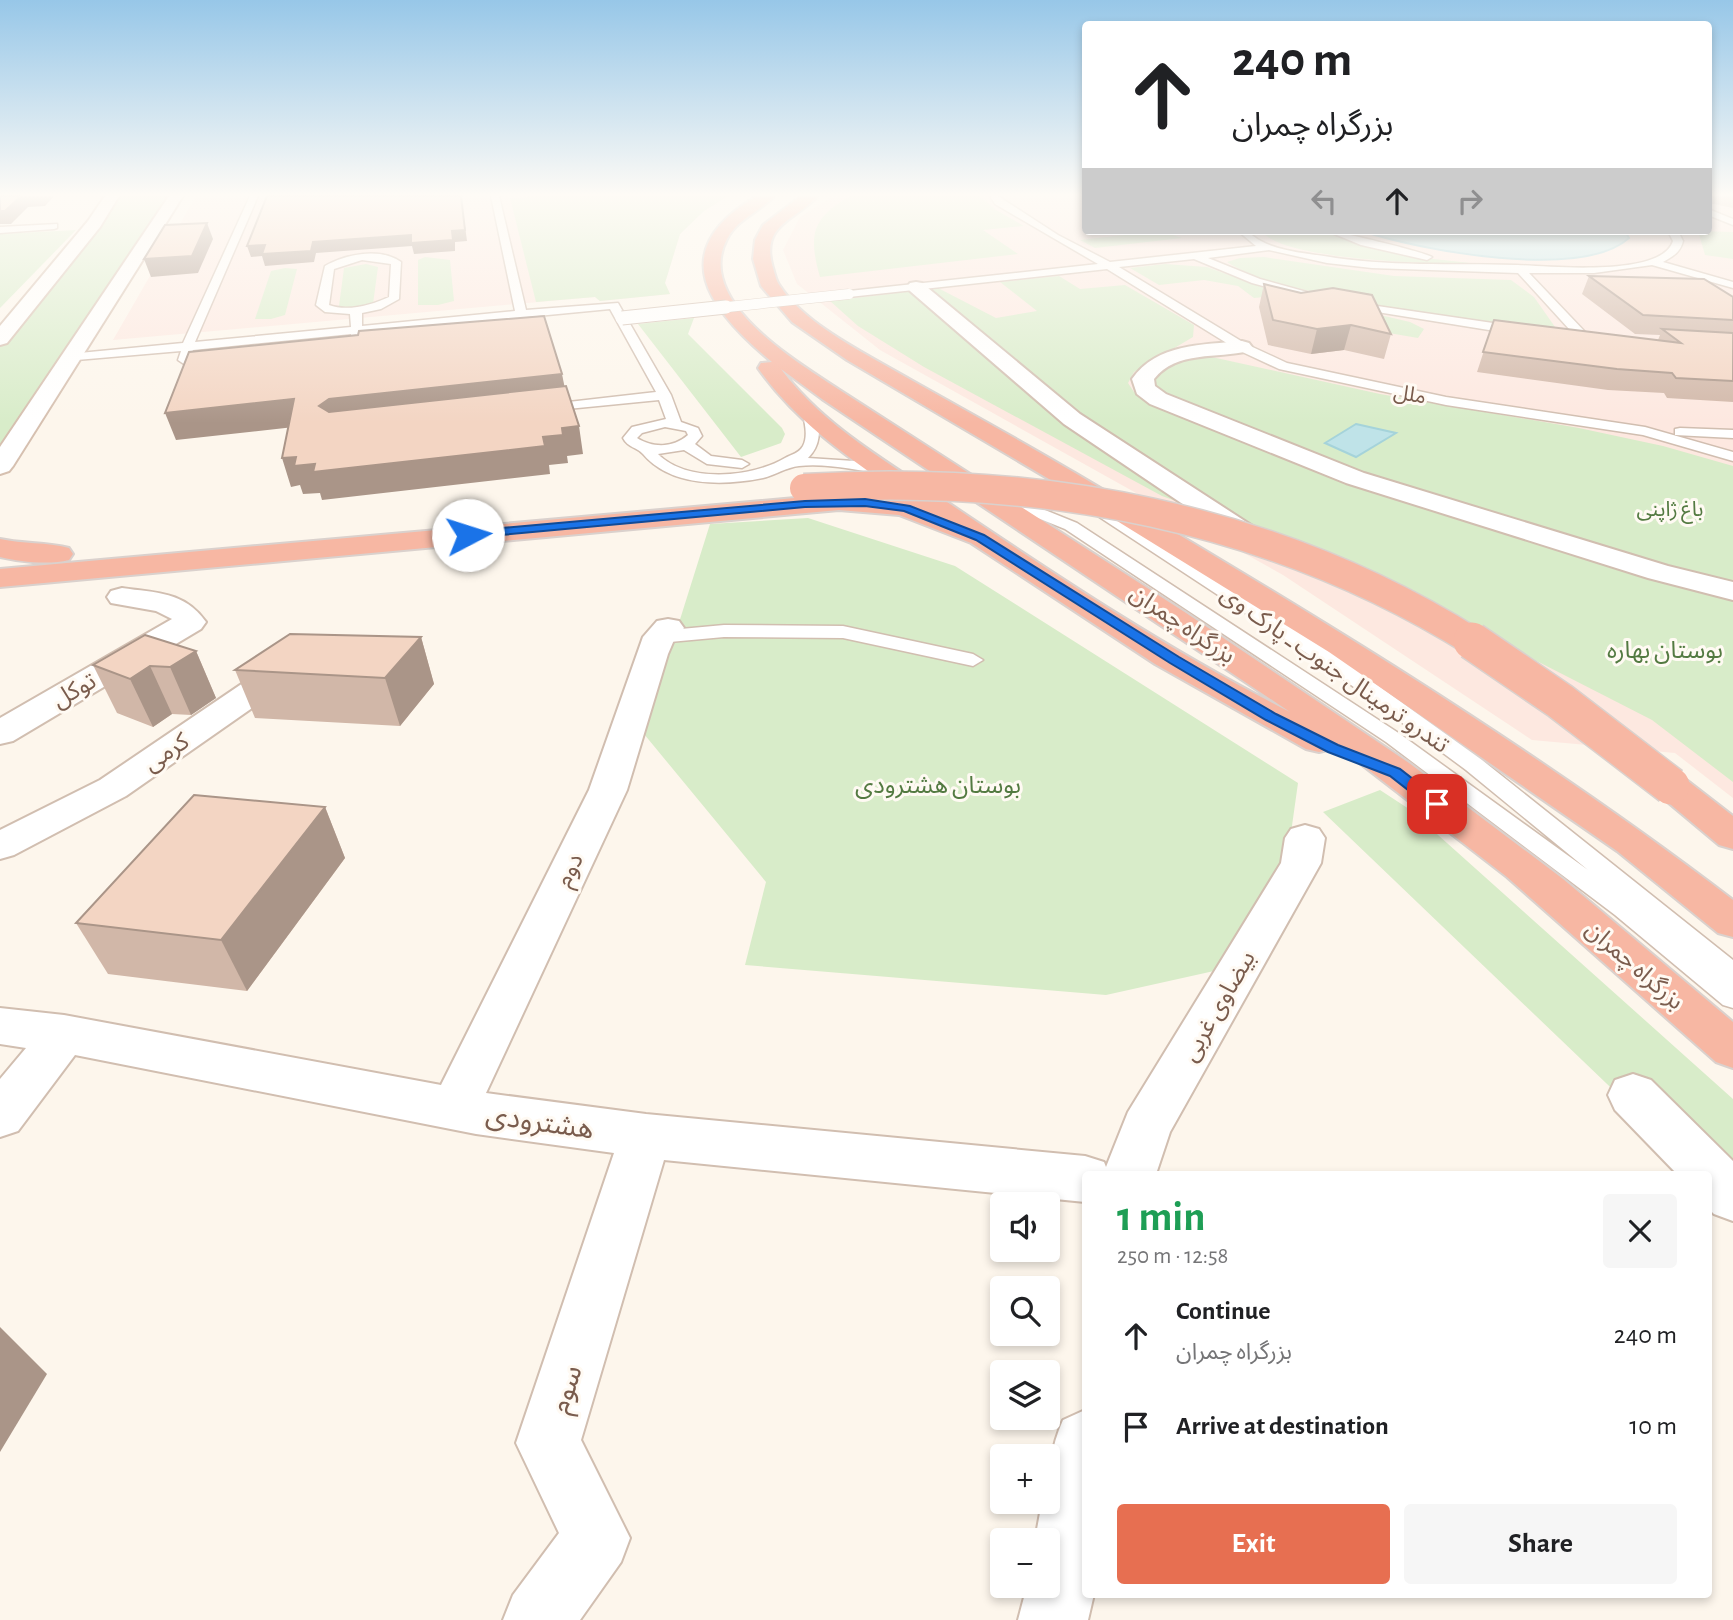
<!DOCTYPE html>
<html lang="en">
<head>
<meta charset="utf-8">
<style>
  body { margin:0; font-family:"Alegreya Sans","Noto Sans Arabic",sans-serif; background:#f6f6f6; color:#202124; height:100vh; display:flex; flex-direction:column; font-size:26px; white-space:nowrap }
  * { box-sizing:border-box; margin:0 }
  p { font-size:23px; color:#757577 }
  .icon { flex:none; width:38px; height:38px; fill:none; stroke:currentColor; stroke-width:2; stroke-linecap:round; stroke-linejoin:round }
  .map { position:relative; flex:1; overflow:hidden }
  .side { position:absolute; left:1082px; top:1171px; width:630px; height:427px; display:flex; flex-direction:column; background:#fff; border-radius:7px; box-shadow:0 4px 10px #0003 }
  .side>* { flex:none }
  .guide { position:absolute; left:1082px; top:21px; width:630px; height:214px; border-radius:7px; box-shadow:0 4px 10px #0003; background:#fff; color:#202124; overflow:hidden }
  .tools { position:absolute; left:990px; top:1192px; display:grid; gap:14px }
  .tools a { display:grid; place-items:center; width:70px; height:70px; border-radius:7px; background:#fff; box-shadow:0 4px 10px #0003; font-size:35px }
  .pin { position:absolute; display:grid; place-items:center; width:60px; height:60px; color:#fff; margin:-30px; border-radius:14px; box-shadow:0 4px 10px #0006 }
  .me { position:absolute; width:77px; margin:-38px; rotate:85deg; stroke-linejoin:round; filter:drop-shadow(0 0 5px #0008) }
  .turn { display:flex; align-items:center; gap:24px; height:147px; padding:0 35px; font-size:32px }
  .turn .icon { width:91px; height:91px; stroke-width:2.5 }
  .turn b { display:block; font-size:49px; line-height:60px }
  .lanes { display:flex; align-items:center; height:66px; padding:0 35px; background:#0003; justify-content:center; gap:35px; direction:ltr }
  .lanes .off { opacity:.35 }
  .round { display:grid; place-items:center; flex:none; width:74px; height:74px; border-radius:7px; background:#f6f6f6 }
  .headline { display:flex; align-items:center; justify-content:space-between; height:119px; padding:0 35px }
  h1 { font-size:42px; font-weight:600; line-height:52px; color:#1e9e55 }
  .cta { display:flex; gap:14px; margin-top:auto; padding:14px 35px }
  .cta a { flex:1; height:80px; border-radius:7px; background:#e76f51; color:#fff; font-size:28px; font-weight:600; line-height:80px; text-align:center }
  .cta a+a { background:#f6f6f6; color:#202124 }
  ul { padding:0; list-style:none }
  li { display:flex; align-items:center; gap:21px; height:91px; padding:0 35px }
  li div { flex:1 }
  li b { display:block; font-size:26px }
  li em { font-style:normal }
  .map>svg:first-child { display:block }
  .commercial { fill:#fde8e0 }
  .green { fill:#d8ecc9 }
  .water { fill:#bfe3e8; stroke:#a5d3da; stroke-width:2 }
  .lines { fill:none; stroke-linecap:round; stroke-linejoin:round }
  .lane-casing { stroke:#d1beb0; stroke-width:3 }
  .street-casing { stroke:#d1beb0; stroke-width:4 }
  .secondary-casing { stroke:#d6c0b0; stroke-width:4 }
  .highway-casing { stroke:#dad1cd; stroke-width:4 }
  .lane { fill:#fff; fill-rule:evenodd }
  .street { fill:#fff; fill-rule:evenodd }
  .secondary { fill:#fff; fill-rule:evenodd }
  .highway { fill:#f7b7a3; fill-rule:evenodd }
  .lane-bridge-far1-casing { stroke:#d1beb0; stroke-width:11; stroke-linecap:butt }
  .lane-bridge-casing { stroke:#d1beb0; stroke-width:15; stroke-linecap:butt }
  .highway-bridge-far1-casing { stroke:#dad1cd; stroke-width:31; stroke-linecap:butt }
  .highway-bridge-casing { stroke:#dad1cd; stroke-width:40; stroke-linecap:butt }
  .lane-bridge-far1 { stroke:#fff; stroke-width:10 }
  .lane-bridge { stroke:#fff; stroke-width:13 }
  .highway-bridge-far1 { stroke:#f7b7a3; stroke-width:28 }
  .highway-bridge { stroke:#f7b7a3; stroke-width:37 }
  .wall { fill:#d1b7a8 }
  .shaded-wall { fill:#aa9588 }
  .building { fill:#f3d5c3; stroke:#aa9588; stroke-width:2 }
  .route { fill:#1a73e8; stroke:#114b97; stroke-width:2 }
  .labels { text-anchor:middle; stroke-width:6; stroke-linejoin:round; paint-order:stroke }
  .far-street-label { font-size:21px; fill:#7a5c4d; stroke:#fffaf3 }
  .far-park-label { font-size:21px; fill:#537a41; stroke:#fffaf3 }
  .street-label { font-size:24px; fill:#7a5c4d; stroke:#fffaf3 }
  .park-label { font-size:24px; fill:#537a41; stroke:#fffaf3 }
  .near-street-label { font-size:28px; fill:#7a5c4d; stroke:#fffaf3 }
</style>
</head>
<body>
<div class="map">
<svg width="1733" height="1620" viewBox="0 0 1733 1620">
  <rect width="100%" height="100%" fill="#fdf6ec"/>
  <!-- commercial -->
  <g class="commercial">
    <polygon points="196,196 728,196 704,211 680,234 665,283 670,294 600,301 595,297 113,340"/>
    <polygon points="833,196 1085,196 1085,231 1708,231 1708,196 1733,196 1733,798 1675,753 1532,740 1283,575 880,350 797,284 783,250 800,217"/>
  </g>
  <!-- green -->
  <g class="green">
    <polygon points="121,196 170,196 0,450 0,346"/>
    <polygon points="543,196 728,196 704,211 680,234 665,283 670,294 600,301 595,297 536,302 510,198"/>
    <path d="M 850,196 L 980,196 L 996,210 L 1024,226 L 983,230 L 1018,254 L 820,277 C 808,235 812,218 850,196 Z"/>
    <polygon points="76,230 0,308 0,234"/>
    <polygon points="1160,231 1182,238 1095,248 1080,240"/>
    <path d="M 1262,231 L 1327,231 L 1362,244 L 1425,258 L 1488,265 C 1449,264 1281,262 1262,231 Z"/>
    <polygon points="1698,231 1733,232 1733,259 1705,255"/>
    <polygon points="425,257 450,260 454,301 438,305 418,305 418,260"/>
    <path d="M 1264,257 L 1394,276 L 1511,280 L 1534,297 L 1555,327 L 1556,332 C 1478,322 1400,312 1323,294 C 1291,287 1255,280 1227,262 L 1240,258 Z"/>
    <path d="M 366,264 L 378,267 L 373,304 C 362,307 350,311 339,306 L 344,268 Z"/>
    <polygon points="1165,264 1207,267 1284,295 1254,298 1238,286 1204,280 1159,285 1130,268"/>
    <polygon points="285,268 297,269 285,315 271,319 255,319 271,271"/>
    <polygon points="1059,276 1080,289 1125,285 1194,325 1193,337 1134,372 1128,383 1134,392 1145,400 1329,474 1733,596 1733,782 1652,720 1339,560 1162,496 924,367 858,326 830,301 938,288 996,318 1037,311 1000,282"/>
    <polygon points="1329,303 1410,322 1424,329 1418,338 1377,331"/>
    <polygon points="694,318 688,334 782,428 785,434 781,443 741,457 638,324"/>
    <polygon points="1198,354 1380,394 1579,428 1663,446 1733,466 1733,589 1354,473 1150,389 1152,371"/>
    <polygon points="808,518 955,566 1298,783 1289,847 1223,969 1106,995 745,965 766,882 644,734 710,524"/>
    <polygon points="1380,790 1409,809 1733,1099 1733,1205 1708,1174 1701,1174 1323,812"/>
  </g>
  <!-- water -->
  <g class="water">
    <path d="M 1362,231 L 1625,231 L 1629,238 C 1581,281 1419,250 1362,231 Z"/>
    <polygon points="1356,424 1396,433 1356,457 1325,443"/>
  </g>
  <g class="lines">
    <defs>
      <g id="lane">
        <path d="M 250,196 L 258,196 L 195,342 L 351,327 L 350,314 L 325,312 L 316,305 L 325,266 C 346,254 380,247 401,262 L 399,299 L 381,309 L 362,313 L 362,326 L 515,311 L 491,196 L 499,196 L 526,310 L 618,303 L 671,395 L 681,422 L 698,428 L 702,436 L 695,444 L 711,456 L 742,460 L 749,464 L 742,468 L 707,464 L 684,450 L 658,454 C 688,484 753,477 785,458 C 792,454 798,454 803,446 C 808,437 805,424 803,414 L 810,410 L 817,414 C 820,431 821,445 808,458 L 854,461 L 889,468 L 891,471 L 884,475 C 858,470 826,463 799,466 C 787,467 775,475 763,478 C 723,486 671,487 643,454 C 637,447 628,448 623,438 L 632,427 L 666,419 L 659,400 L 537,412 L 537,406 L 542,405 L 656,392 L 610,309 L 527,317 L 530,328 L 524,331 L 518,328 L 516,318 L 363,333 L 363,343 L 357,347 L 351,343 L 351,334 L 193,350 L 190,360 L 184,364 L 178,360 L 181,351 L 65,361 L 65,355 L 69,354 L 183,343 ZM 362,260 L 391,264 L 389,297 C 372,305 347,312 329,305 L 334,269 ZM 665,427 L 686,431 L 688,435 C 673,448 653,448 637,438 L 642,433 Z"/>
        <path d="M 990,196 L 998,196 L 1058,235 L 1110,262 L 1256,246 L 1238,231 C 1251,231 1251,236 1261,241 C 1279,251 1304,253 1324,256 C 1387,267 1453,263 1516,265 C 1547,266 1662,278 1673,241 L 1668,231 L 1678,231 L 1683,241 C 1680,253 1673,256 1663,262 L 1733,282 L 1733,288 L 1652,265 L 1594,273 L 1529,273 L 1588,335 L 1588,341 L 1580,341 L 1518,273 L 1372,268 L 1327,263 L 1269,250 L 1208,258 L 1260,279 L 1307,292 L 1307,296 L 1303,297 L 1252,283 L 1194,259 L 1119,267 L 1246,344 L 1287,363 L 1446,397 L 1645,427 L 1733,452 L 1733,461 L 1643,435 L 1446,405 L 1279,369 L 1238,350 L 1107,269 L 849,297 L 844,294 L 849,291 L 1098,264 L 995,204 Z"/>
        <polygon points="1708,209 1733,219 1733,225 1708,215"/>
        <polygon points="57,224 57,228 54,229 0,233 0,227"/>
        <path d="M 1327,231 C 1338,231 1424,252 1432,257 L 1427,260 L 1361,245 Z"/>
        <polygon points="1350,302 1520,327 1526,331 1520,335 1346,307 1346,303"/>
        <polygon points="1680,428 1733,430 1733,438 1675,435 1675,429"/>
        <polygon points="995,496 1040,508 1077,523 1400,734 1588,870 1466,770 1320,662 1078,503 1086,498 1092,500 1334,654 1482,760 1733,960 1733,1008 1723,1005 1615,915 1386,742 1065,529 1028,514 989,504 987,501 989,498"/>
        <polygon points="724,625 843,626 973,654 983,660 973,666 843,638 724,637 659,643 650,637 659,631"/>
      </g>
      <g id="street">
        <polygon points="916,282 922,283 1080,414 1271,538 1275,544 1271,550 1261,552 1251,550 1064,424 910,291 907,287 910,283"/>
        <path d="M 1242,341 L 1249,343 L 1252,347 L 1249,351 C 1217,359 1177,350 1154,379 L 1155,386 L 1166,394 L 1364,473 L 1668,566 L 1733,582 L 1733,600 L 1648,578 L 1346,483 L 1150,404 L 1137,394 L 1132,379 C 1157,343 1203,345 1242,341 Z"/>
        <path d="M 122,588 C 156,593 184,591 206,622 L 201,629 L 13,741 L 0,744 L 0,718 L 172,619 L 156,611 L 111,603 L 107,597 L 111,591 Z"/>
        <polygon points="668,619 679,621 684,628 674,640 668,654 627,790 486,1093 646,1114 1085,1156 1104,1162 1106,1167 1128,1112 1281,863 1285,838 1291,829 1305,825 1319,829 1325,838 1321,863 1170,1132 1156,1174 1085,1174 1085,1202 664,1160 581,1440 630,1538 621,1562 580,1620 503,1620 513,1595 559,1533 516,1443 614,1153 476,1134 75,1055 18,1131 0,1137 0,1079 26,1048 0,1044 0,1008 64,1015 441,1085 589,790 643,637 657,621"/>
        <polygon points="289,657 301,660 305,667 301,674 126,796 14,855 0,859 0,830 100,780 277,660"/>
        <polygon points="1633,1074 1651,1080 1733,1161 1733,1221 1714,1214 1708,1208 1708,1174 1677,1174 1615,1110 1608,1095 1615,1080"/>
        <path d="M 1085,1410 L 1085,1594 L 1094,1594 L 1088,1620 L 1018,1620 L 1027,1586 L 1048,1586 L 1048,1540 L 1035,1540 L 1042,1502 L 1048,1502 C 1048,1472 1051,1447 1063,1420 Z"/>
      </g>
      <g id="secondary">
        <polygon points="105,196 119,196 100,227 7,343 0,345 0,326 88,221"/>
        <polygon points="169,196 183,196 13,466 9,471 0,474 0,447"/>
      </g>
      <g id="highway">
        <path d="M 757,196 L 774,196 C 760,212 738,218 727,239 C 694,301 796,361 838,389 L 1186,613 L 1409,763 L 1563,879 L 1733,1022 L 1733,1068 L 1716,1062 L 1507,877 L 1335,744 L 1332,749 L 1319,752 L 1306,749 L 1155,664 L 971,543 L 899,515 L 839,510 L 0,587 L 0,569 L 839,494 L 886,496 L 911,501 C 855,462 798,425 758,368 L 761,363 L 772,362 C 709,310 663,251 757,196 ZM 781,369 L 822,399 L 1290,712 C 1171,652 1060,578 950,504 C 891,464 824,427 781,369 Z"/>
        <path d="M 801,196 L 818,196 C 795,221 760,224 773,268 C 775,274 776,281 780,286 C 806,326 870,356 911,380 C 966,411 1021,441 1075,473 C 1300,606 1525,741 1733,900 L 1733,937 L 1718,933 L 1617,851 L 1329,652 L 1054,482 L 847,360 L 792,322 L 761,286 L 753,259 L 755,240 L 763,225 Z"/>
        <path d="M 0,539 C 23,544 46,542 69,548 L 73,554 L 69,560 C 49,565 21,562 0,557 Z"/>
        <polygon points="1671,774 1684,778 1733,816 1733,849 1719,845 1658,794 1652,786 1658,778"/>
      </g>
    </defs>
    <!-- lane casing -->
    <use href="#lane" class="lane-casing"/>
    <!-- street casing -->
    <use href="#street" class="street-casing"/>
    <!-- secondary casing -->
    <use href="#secondary" class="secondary-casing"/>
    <!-- highway casing -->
    <use href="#highway" class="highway-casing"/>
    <!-- lane -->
    <use href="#lane" class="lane"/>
    <!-- street -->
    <use href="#street" class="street"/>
    <!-- secondary -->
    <use href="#secondary" class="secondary"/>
    <!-- highway -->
    <use href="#highway" class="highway"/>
    <defs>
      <polyline id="lane-bridge-far1" points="709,309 849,294"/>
      <polyline id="lane-bridge" points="622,318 726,307"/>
      <path id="highway-bridge-far1" d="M 804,488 C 1040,474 1273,516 1475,643"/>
      <polyline id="highway-bridge" points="1472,641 1560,701 1671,786"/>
    </defs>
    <!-- lane-bridge-far1 casing -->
    <use href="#lane-bridge-far1" class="lane-bridge-far1-casing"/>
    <!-- lane-bridge casing -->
    <use href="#lane-bridge" class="lane-bridge-casing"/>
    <!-- highway-bridge-far1 casing -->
    <use href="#highway-bridge-far1" class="highway-bridge-far1-casing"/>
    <!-- highway-bridge casing -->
    <use href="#highway-bridge" class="highway-bridge-casing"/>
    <!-- lane-bridge-far1 -->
    <use href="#lane-bridge-far1" class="lane-bridge-far1"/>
    <!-- lane-bridge -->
    <use href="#lane-bridge" class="lane-bridge"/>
    <!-- highway-bridge-far1 -->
    <use href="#highway-bridge-far1" class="highway-bridge-far1"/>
    <!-- highway-bridge -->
    <use href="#highway-bridge" class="highway-bridge"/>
  </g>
  <!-- wall -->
  <g class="wall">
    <polygon points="1708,196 1733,196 1733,208 1714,204"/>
    <polygon points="1589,276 1733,297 1733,402 1667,398 1664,393 1608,390 1477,372 1494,320 1658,340 1660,335 1635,334 1582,294"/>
    <polygon points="1264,284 1391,334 1384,359 1344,350 1311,354 1268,345 1259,307"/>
    <polygon points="421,637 434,684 400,726 255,718 235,670"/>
    <polygon points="196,651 216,698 191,715 172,714 153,727 117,713 93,665"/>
    <polygon points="325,807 345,858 247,991 108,974 76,923"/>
  </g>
  <!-- shaded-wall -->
  <g class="shaded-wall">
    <polygon points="21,196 54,196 45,206 28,207 11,224 0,224 0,211"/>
    <polygon points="461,196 467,241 455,242 455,251 414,254 412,246 316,253 314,262 265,266 262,256 251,257 247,246 313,242 452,231"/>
    <polygon points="1708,196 1718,196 1714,204 1708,205"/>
    <polygon points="207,223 213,239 198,273 151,277 144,259"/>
    <polygon points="1351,325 1344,350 1311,354 1317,329"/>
    <polygon points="562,374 567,399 328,433 319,406 329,399"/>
    <polygon points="294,399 303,426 176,440 165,413"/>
    <polygon points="579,426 583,454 567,456 568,463 549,465 550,474 322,500 320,493 303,494 300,485 291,487 282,458 543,437 562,428"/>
    <polygon points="421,637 434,684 400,726 385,678"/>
    <polygon points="196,651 216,698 191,715 170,667"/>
    <polygon points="150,666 172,714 153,727 130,679"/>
    <polygon points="325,807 345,858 247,991 221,940"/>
    <polygon points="0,1327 47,1374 0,1452"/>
  </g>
  <!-- building -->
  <g class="building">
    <polygon points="0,196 21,196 5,211 0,211"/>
    <polygon points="267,196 461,196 465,230 452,231 453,240 411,243 411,235 313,242 311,251 262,254 265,245 247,246"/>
    <polygon points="207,223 192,256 144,259 165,225"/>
    <polygon points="1589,276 1704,279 1733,297 1733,320 1643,315"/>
    <polygon points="1264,284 1301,293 1333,288 1372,295 1391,334 1351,325 1317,329 1273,320"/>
    <polygon points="544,316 562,374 329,399 319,406 329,412 566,386 579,426 562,428 563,435 543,437 545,446 313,472 315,464 294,466 296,457 282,458 294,399 165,413 189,352 358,335 359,331"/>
    <polygon points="1494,320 1681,343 1662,329 1733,333 1733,381 1676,378 1672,373 1617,369 1483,352"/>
    <polygon points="290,634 421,637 385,678 235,670"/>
    <polygon points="145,635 196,651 170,667 150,666 130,679 93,665"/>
    <polygon points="194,795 325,807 221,940 76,923"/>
  </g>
  <!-- sky -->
  <linearGradient id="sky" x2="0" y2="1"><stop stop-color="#97c7e8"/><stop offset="0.46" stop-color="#fefbf6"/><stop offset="1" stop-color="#fefbf6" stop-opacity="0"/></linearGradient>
  <rect width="1733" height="423" fill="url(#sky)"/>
  <!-- route -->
  <polygon class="route" points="865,499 910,506 984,535 1179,657 1276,714 1338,745 1400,769 1445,804 1437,809 1431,808 1390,776 1328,752 1266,720 1170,663 976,540 904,511 865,506 805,507 468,538 463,535 468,531 805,501"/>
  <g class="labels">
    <!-- far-street labels -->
    <g class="far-street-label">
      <text transform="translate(1410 394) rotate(10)" y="7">ملل</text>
    </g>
    <!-- far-park labels -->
    <g class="far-park-label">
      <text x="1670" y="516">باغ ژاپنی</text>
    </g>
    <!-- street labels -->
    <g class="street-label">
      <text transform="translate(1183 624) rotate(34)" y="8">بزرگراه چمران</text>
      <text transform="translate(1335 669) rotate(35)" y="8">تندرو ترمینال جنوب ـ پارک وی</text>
      <text transform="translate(74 690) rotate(-30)" y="8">توکل</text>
      <text transform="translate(166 752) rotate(-34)" y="8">کرمی</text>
      <text transform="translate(569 870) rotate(-64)" y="8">دوم</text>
      <text transform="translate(1635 965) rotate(41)" y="8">بزرگراه چمران</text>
      <text transform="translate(1218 1006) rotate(-60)" y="8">بیضاوی غربی</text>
    </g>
    <!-- park labels -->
    <g class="park-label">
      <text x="1665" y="658">بوستان بهاره</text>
      <text x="938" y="793">بوستان هشترودی</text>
    </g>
    <!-- near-street labels -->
    <g class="near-street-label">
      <text transform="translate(540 1121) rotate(8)" y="10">هشترودی</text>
      <text transform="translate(565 1389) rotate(-72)" y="10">سوم</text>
    </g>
  </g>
</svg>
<div class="tools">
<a><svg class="icon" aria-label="sound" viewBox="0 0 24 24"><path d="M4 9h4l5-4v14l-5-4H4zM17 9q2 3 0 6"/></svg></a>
<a><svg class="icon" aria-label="search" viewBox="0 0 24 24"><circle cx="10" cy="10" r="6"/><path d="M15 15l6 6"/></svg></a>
<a><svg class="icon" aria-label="layers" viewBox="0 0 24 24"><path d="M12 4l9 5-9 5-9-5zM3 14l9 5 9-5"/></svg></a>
<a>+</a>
<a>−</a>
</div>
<div class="pin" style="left:1437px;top:804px;background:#d93025"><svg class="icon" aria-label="arrive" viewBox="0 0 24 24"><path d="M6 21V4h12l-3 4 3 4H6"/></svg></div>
<svg class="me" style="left:468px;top:535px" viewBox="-20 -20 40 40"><circle r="19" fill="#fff"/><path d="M0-13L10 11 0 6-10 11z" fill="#1a73e8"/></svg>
<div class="guide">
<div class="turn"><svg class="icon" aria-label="ahead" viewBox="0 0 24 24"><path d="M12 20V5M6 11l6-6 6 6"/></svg><div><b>240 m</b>بزرگراه چمران</div></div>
<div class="lanes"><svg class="icon off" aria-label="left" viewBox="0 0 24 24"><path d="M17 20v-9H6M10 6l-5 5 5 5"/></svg><svg class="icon" aria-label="ahead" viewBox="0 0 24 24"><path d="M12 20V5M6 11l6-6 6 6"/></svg><svg class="icon off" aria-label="right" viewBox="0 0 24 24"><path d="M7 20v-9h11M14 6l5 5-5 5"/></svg></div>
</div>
<section class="side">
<div class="headline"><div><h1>1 min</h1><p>250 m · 12:58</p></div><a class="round"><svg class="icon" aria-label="close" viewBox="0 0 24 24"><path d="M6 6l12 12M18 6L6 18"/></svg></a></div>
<ul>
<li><svg class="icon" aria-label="ahead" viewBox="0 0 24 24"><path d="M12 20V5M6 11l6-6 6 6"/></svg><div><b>Continue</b><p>بزرگراه چمران</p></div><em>240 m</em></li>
<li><svg class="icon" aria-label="arrive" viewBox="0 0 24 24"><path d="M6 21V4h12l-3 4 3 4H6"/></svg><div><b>Arrive at destination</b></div><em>10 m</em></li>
</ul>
<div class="cta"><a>Exit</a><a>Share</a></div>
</section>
</div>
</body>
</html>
